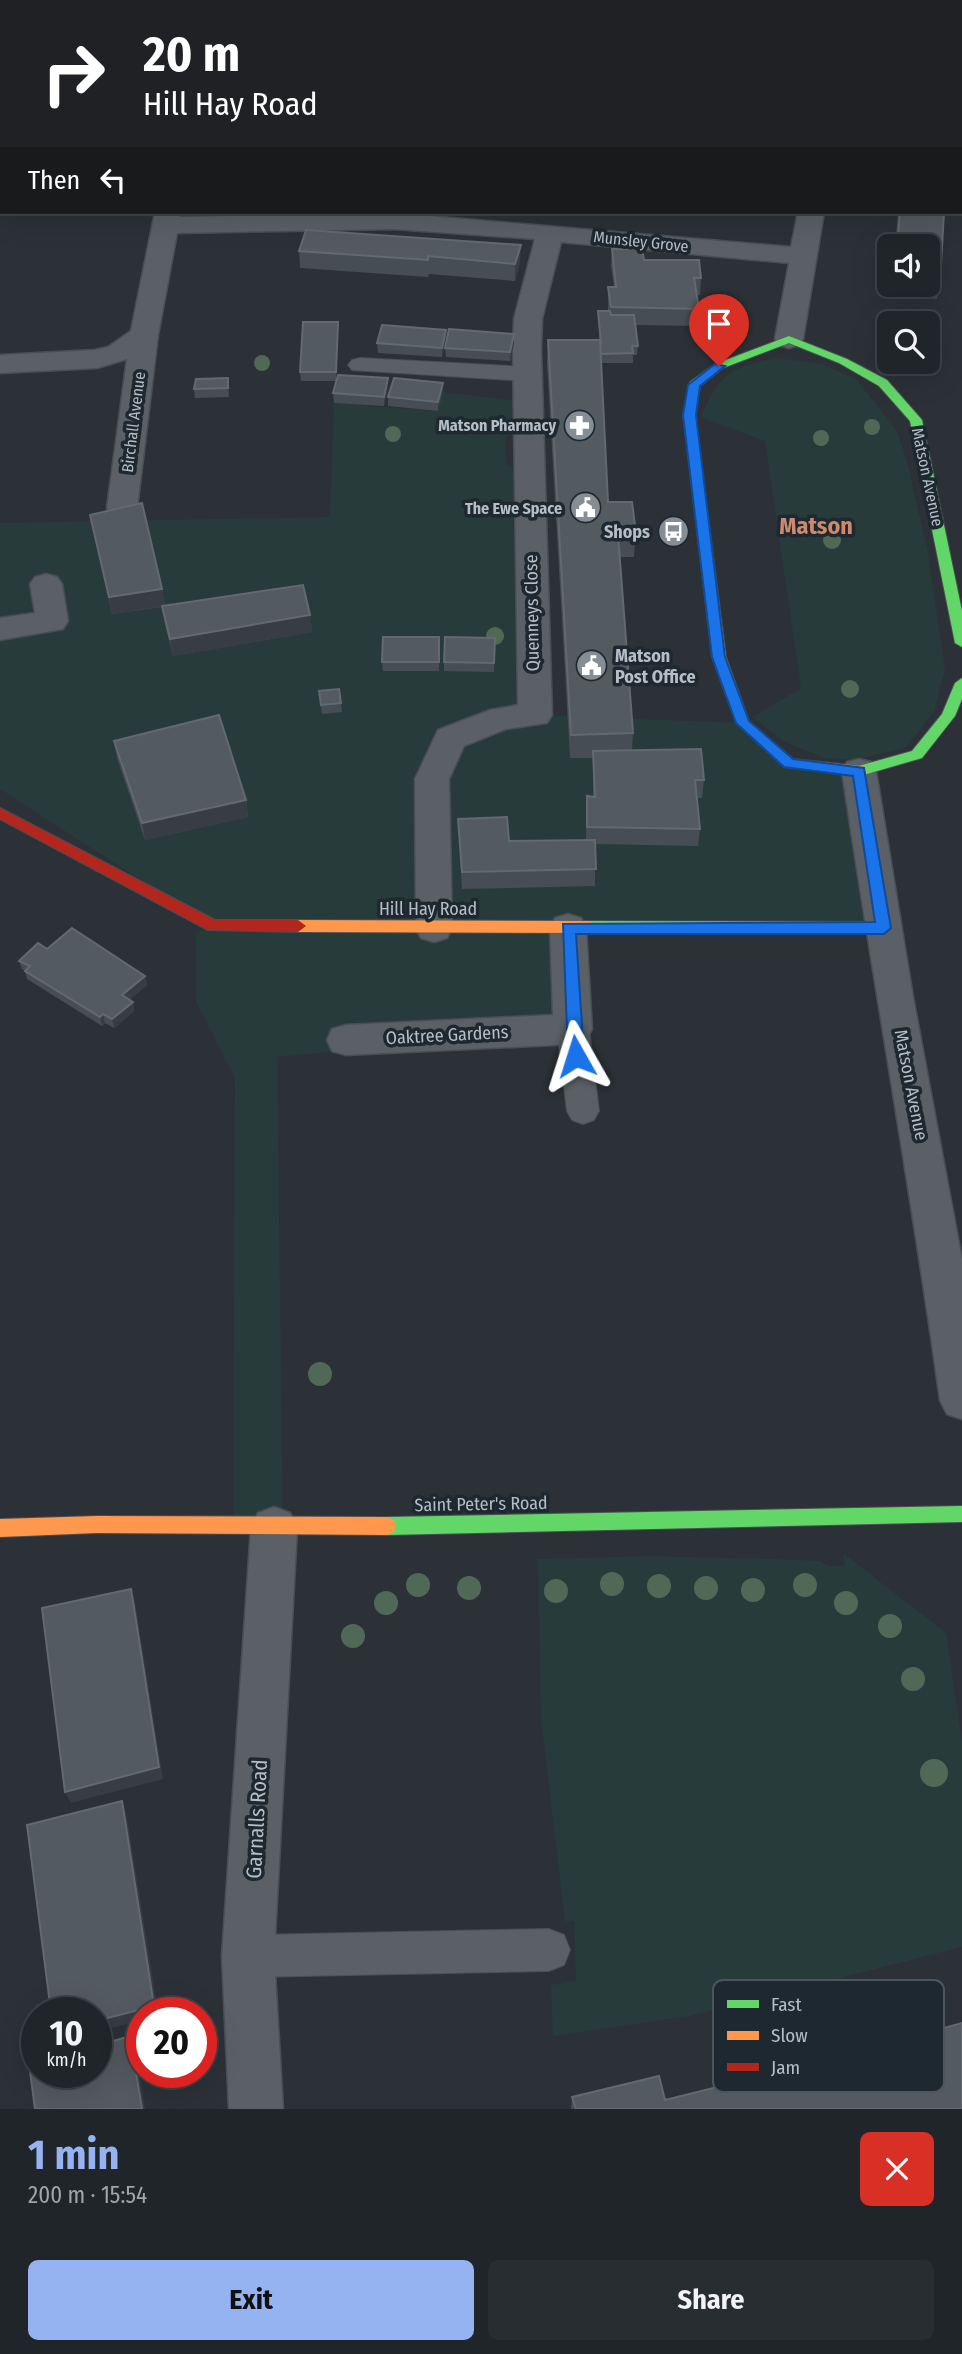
<!DOCTYPE html>
<html lang="en">
<head>
<meta charset="utf-8">
<style>
  body { margin:0; font-family:"Fira Sans Condensed",sans-serif; background:#282d31; color:#f1f3f6; height:100vh; display:flex; flex-direction:column; font-size:26px; white-space:nowrap }
  * { box-sizing:border-box; margin:0 }
  p { font-size:23px; color:#a2a5a8 }
  .icon { flex:none; width:38px; height:38px; fill:none; stroke:currentColor; stroke-width:2; stroke-linecap:round; stroke-linejoin:round }
  .map { position:relative; height:2109px; overflow:hidden }
  .sheet { display:flex; flex-direction:column; background:#202529; flex:1 }
  .sheet>* { flex:none }
  .top-card { position:absolute; left:0px; top:0px; width:962px; height:214px; box-shadow:0 7px 28px #0002,0 0 0 2px #3d4246; background:#202124; color:#fff; overflow:hidden }
  .fabs { position:absolute; left:877px; top:234px; display:grid; gap:14px }
  .fabs a { display:grid; place-items:center; width:63px; height:63px; border-radius:10px; background:#202529; box-shadow:0 7px 28px #0002,0 0 0 2px #3d4246; font-size:35px }
  .speed { position:absolute; left:21px; top:1997px; display:flex; gap:14px; font-size:35px; font-weight:700; text-align:center }
  .speed>* { display:grid; place-content:center; width:91px; height:91px; border-radius:50%; background:#202529; box-shadow:0 7px 28px #0002,0 0 0 2px #3d4246; line-height:1 }
  .speed small { font-size:18px; font-weight:400 }
  .speed .limit { border:10px solid #d22; background:#fff; color:#111 }
  .pin { position:absolute; display:grid; place-items:center; width:60px; height:60px; color:#fff; margin:-72px -30px; border-radius:50% 50% 50% 0; rotate:-45deg; box-shadow:0 0 7px #0007 }
  .pin .icon { rotate:45deg }
  .me { position:absolute; width:77px; margin:-38px; rotate:354deg; stroke-linejoin:round; filter:drop-shadow(0 0 5px #0008) }
  .turn { display:flex; align-items:center; gap:24px; height:147px; padding:0 28px; font-size:32px }
  .turn .icon { width:91px; height:91px; stroke-width:2.5 }
  .turn b { display:block; font-size:49px; line-height:60px }
  .then { display:flex; align-items:center; height:66px; padding:0 28px; background:#0003; gap:14px; font-size:26px }
  .round { display:grid; place-items:center; flex:none; width:74px; height:74px; border-radius:10px; background:#282d31 }
  .summary { display:flex; align-items:center; justify-content:space-between; height:119px; padding:0 28px }
  h1 { font-size:42px; font-weight:700; line-height:52px; color:#95b2f1 }
  .cta { display:flex; gap:14px; margin-top:auto; padding:14px 28px }
  .cta a { flex:1; height:80px; border-radius:10px; background:#95b2f1; color:#111; font-size:28px; font-weight:700; line-height:80px; text-align:center }
  .cta a+a { background:#282d31; color:#f1f3f6 }
  .map>svg:first-child { display:block }
  .green { fill:#283b3b }
  .lines { fill:none; stroke-linecap:round; stroke-linejoin:round }
  .lane-casing { stroke:#484e54; stroke-width:2 }
  .street-casing { stroke:#484e54; stroke-width:3 }
  .fast-casing { stroke:#484e54; stroke-width:2 }
  .slow-casing { stroke:#484e54; stroke-width:2 }
  .jam-casing { stroke:#484e54; stroke-width:2 }
  .lane { fill:#5a6065; fill-rule:evenodd }
  .street { fill:#5a6065; fill-rule:evenodd }
  .fast { fill:#63d668; fill-rule:evenodd }
  .slow { fill:#ff974d; fill-rule:evenodd }
  .jam { fill:#b3261e; fill-rule:evenodd }
  .tree { fill:#506957 }
  .wall { fill:#474d54 }
  .shaded-wall { fill:#373d43 }
  .building { fill:#535a60; stroke:#626970; stroke-width:2 }
  .route { fill:#1a73e8; stroke:#114b97; stroke-width:2 }
  .labels { text-anchor:middle; stroke-width:7; stroke-linejoin:round; paint-order:stroke }
  .far-street-label { font-size:16px; fill:#b5bec7; stroke:#1e2831 }
  .far-poi-label { font-size:16px; font-weight:bold; fill:#b5bec7; stroke:#1e2831; text-anchor:end }
  .poi-label { font-size:18px; font-weight:bold; fill:#b5bec7; stroke:#1e2831; text-anchor:end }
  .street-label { font-size:18px; fill:#b5bec7; stroke:#1e2831 }
  .near-street-label { font-size:21px; fill:#b5bec7; stroke:#1e2831 }
  .district-label { font-size:24px; font-weight:bold; fill:#cc896b; stroke:#1e2831 }
  .key { fill:#1e2831; stroke:#4b555e; stroke-width:2 }
  .key-label { font-size:19px; fill:#b5bec7 }
</style>
</head>
<body>
<div class="map">
<svg width="962" height="2109" viewBox="0 0 962 2109">
  <rect width="100%" height="100%" fill="#2b3137"/>
  <!-- green -->
  <g class="green">
    <path d="M 777,358 L 823,364 L 857,380 L 897,431 L 907,461 L 927,549 L 945,669 L 934,712 L 905,748 L 855,760 L 824,758 L 783,741 L 753,717 L 801,688 L 765,441 L 701,417 C 718,374 733,366 777,358 Z"/>
    <polygon points="443,392 518,401 517,428 505,437 507,465 518,472 535,715 743,723 789,764 859,771 883,928 568,928 573,1029 277,1057 283,1527 233,1527 235,1078 196,1001 196,932 212,926 0,789 0,523 330,517 334,403 438,411"/>
    <polygon points="843,1553 946,1633 962,1742 962,1947 690,2016 553,2036 551,1985 576,1981 574,1921 565,1921 541,1719 538,1559 649,1556 772,1559 820,1561 828,1566 845,1566"/>
  </g>
  <g class="lines">
    <defs>
      <g id="lane">
        <polygon points="360,358 528,367 536,369 540,374 536,379 528,381 352,370 348,365 352,360"/>
        <polygon points="573,1017 584,1020 589,1029 599,1111 594,1120 583,1124 572,1120 567,1111 557,1029 562,1020"/>
        <polygon points="549,1929 564,1935 570,1950 564,1965 549,1971 248,1977 233,1971 227,1956 233,1941 248,1935"/>
      </g>
      <g id="street">
        <rect x="209" y="0" width="24" height="2"/>
        <polygon points="634,0 658,0 632,2"/>
        <rect x="829" y="0" width="24" height="2"/>
        <rect x="961" y="60" width="1" height="14"/>
        <polygon points="155,212 181,212 180,217 394,213 791,247 798,212 824,212 803,339 799,345 789,348 779,345 775,339 789,263 561,242 542,319 541,349 552,715 547,723 506,729 464,746 449,779 452,928 447,938 434,942 421,938 416,928 415,779 438,730 490,710 518,705 513,349 514,319 535,239 394,229 177,233 158,335 137,508 133,515 122,518 111,515 107,508 127,359 97,368 0,373 0,355 95,350 108,347 131,331"/>
        <polygon points="46,574 57,577 62,584 68,621 63,629 0,640 0,618 35,613 30,584 35,577"/>
        <path d="M 859,759 L 871,762 L 876,771 L 913,997 L 962,1260 L 962,1419 L 947,1414 L 940,1400 C 911,1190 873,981 842,771 L 847,762 Z"/>
        <polygon points="568,914 581,918 586,928 592,1029 586,1040 573,1044 346,1055 332,1051 327,1040 332,1029 346,1025 553,1015 550,928 555,918"/>
        <polygon points="274,1507 290,1513 297,1528 274,1956 283,2109 229,2109 222,1956 251,1528 258,1513"/>
      </g>
      <g id="fast">
        <polygon points="789,336 847,359 887,380 922,420 962,611 962,647 955,643 910,421 879,386 839,363 789,343 723,368 700,386 695,415 700,454 694,458 688,454 683,415 690,382 715,364"/>
        <polygon points="962,678 962,699 955,716 922,758 860,776 855,775 853,771 855,767 912,751 942,714 955,683"/>
        <polygon points="590,921 883,922 891,928 883,934 590,933 582,927"/>
        <polygon points="962,1506 962,1522 387,1535 380,1532 378,1526 380,1520 387,1517"/>
      </g>
      <g id="slow">
        <polygon points="694,450 700,454 726,657 749,721 793,759 860,766 865,767 867,771 865,775 784,767 736,723 712,657 688,454"/>
        <polygon points="298,920 590,921 598,927 590,933 298,932 290,926"/>
        <polygon points="97,1516 387,1517 394,1520 396,1526 394,1532 387,1535 97,1533 0,1537 0,1519"/>
      </g>
      <polygon id="jam" points="0,808 215,920 298,920 306,926 298,932 208,930 0,819"/>
    </defs>
    <!-- lane casing -->
    <use href="#lane" class="lane-casing"/>
    <!-- street casing -->
    <use href="#street" class="street-casing"/>
    <!-- fast casing -->
    <use href="#fast" class="fast-casing"/>
    <!-- slow casing -->
    <use href="#slow" class="slow-casing"/>
    <!-- jam casing -->
    <use href="#jam" class="jam-casing"/>
    <!-- lane -->
    <use href="#lane" class="lane"/>
    <!-- street -->
    <use href="#street" class="street"/>
    <!-- fast -->
    <use href="#fast" class="fast"/>
    <!-- slow -->
    <use href="#slow" class="slow"/>
    <!-- jam -->
    <use href="#jam" class="jam"/>
  </g>
  <!-- trees -->
  <g class="tree">
    <circle cx="262" cy="363" r="8"/>
    <circle cx="872" cy="427" r="8"/>
    <circle cx="393" cy="434" r="8"/>
    <circle cx="821" cy="438" r="8"/>
    <circle cx="832" cy="540" r="9"/>
    <circle cx="495" cy="636" r="9"/>
    <circle cx="850" cy="689" r="9"/>
    <circle cx="320" cy="1374" r="12"/>
    <circle cx="612" cy="1584" r="12"/>
    <circle cx="418" cy="1585" r="12"/>
    <circle cx="805" cy="1585" r="12"/>
    <circle cx="659" cy="1586" r="12"/>
    <circle cx="469" cy="1588" r="12"/>
    <circle cx="706" cy="1588" r="12"/>
    <circle cx="753" cy="1590" r="12"/>
    <circle cx="556" cy="1591" r="12"/>
    <circle cx="386" cy="1603" r="12"/>
    <circle cx="846" cy="1603" r="12"/>
    <circle cx="890" cy="1626" r="12"/>
    <circle cx="353" cy="1636" r="12"/>
    <circle cx="913" cy="1679" r="12"/>
    <circle cx="934" cy="1773" r="14"/>
  </g>
  <!-- wall -->
  <g class="wall">
    <polygon points="898,212 944,212 940,282 937,299 891,296 892,285 928,285 928,247 895,247"/>
    <polygon points="306,230 520,262 515,281 429,274 428,277 300,268 299,251"/>
    <polygon points="612,249 701,278 700,295 696,295 699,309 697,326 635,325 638,346 637,355 633,355 633,363 601,363 608,502 636,533 634,557 620,557 633,733 632,750 704,780 702,798 697,798 700,829 698,846 595,844 595,886 462,889 458,819 509,841 586,840 587,796 593,797 593,758 570,758 547,364 548,340 600,343 598,320 598,311 608,311 608,287 614,287 611,266"/>
    <polygon points="338,322 336,381 301,381 300,372"/>
    <polygon points="514,334 514,343 510,361 446,357 445,348"/>
    <polygon points="446,339 442,357 378,353 377,343"/>
    <polygon points="228,378 229,397 195,398 194,389"/>
    <polygon points="388,378 388,387 384,406 334,403 333,393"/>
    <polygon points="443,392 438,411 388,406 388,397"/>
    <polygon points="90,515 162,589 165,606 310,615 312,632 173,656 165,624 162,607 112,614"/>
    <polygon points="439,637 439,671 383,671 382,662"/>
    <polygon points="495,638 494,672 444,671 444,662"/>
    <polygon points="319,691 341,703 342,712 322,714"/>
    <polygon points="114,741 246,800 248,817 145,840 117,758"/>
    <polygon points="47,949 145,976 147,985 129,1000 133,1002 134,1011 114,1028 105,1023 102,1026 27,979 25,971 22,969 19,961"/>
    <polygon points="806,2035 897,2041 962,2109 571,2109 572,2097 665,2100 805,2065 800,2048"/>
  </g>
  <!-- shaded-wall -->
  <g class="shaded-wall">
    <polygon points="521,245 520,262 515,281 515,264"/>
    <polygon points="446,330 446,339 442,357 442,348"/>
    <polygon points="514,334 514,343 510,361 510,352"/>
    <polygon points="388,378 388,387 384,406 384,397"/>
    <polygon points="443,383 443,392 438,411 438,402"/>
    <polygon points="162,589 165,606 112,614 109,597"/>
    <polygon points="310,615 312,632 173,656 170,639"/>
    <polygon points="246,800 248,817 145,840 142,823"/>
    <polygon points="145,976 147,985 124,1004 122,995"/>
    <polygon points="133,1002 134,1011 114,1028 112,1019"/>
    <polygon points="103,1014 105,1023 102,1026 100,1017"/>
    <polygon points="131,1589 135,1602 163,1779 71,1803 65,1792"/>
    <polygon points="122,1801 126,1812 158,2012 142,2012 142,2020 96,2032 96,2021"/>
    <polygon points="130,2036 135,2045 145,2109 142,2109"/>
  </g>
  <!-- building -->
  <g class="building">
    <polygon points="900,212 944,212 940,282 928,281 928,247 897,247"/>
    <polygon points="306,230 521,245 515,264 428,256 428,260 299,251"/>
    <polygon points="612,249 642,249 644,260 699,260 701,278 694,278 699,309 611,307 608,287 616,287"/>
    <polygon points="598,311 610,311 611,315 634,315 638,346 632,346 633,353 600,354 600,343 601,343"/>
    <polygon points="303,322 338,322 336,372 300,372"/>
    <polygon points="382,325 446,330 442,348 377,343"/>
    <polygon points="449,329 514,334 510,352 445,348"/>
    <polygon points="548,340 600,340 608,502 632,502 636,533 618,534 633,733 571,735"/>
    <polygon points="338,375 388,378 384,397 333,393"/>
    <polygon points="228,378 228,388 194,389 196,379"/>
    <polygon points="394,378 443,383 438,402 388,397"/>
    <polygon points="142,503 162,589 109,597 90,515"/>
    <polygon points="303,585 310,615 170,639 162,606"/>
    <polygon points="383,637 439,637 439,662 382,662"/>
    <polygon points="445,637 495,638 494,663 444,662"/>
    <polygon points="339,689 341,703 321,705 319,691"/>
    <polygon points="219,715 246,800 142,823 114,741"/>
    <polygon points="701,749 704,780 695,780 700,829 587,827 587,796 595,797 593,751"/>
    <polygon points="507,817 509,841 595,840 596,869 462,872 458,819"/>
    <polygon points="72,928 145,976 122,995 133,1002 112,1019 103,1014 100,1017 25,971 30,966 19,961 38,943 47,949"/>
    <polygon points="131,1589 159,1767 65,1792 42,1608"/>
    <polygon points="122,1801 154,2006 96,2021 96,2012 51,2012 27,1825"/>
    <polygon points="890,2018 897,2041 962,2023 962,2109 576,2109 572,2097 659,2076 665,2100 814,2063 806,2035"/>
    <polygon points="130,2036 142,2109 35,2109 29,2064 37,2062 37,2072 96,2072 96,2046"/>
  </g>
  <!-- route -->
  <polygon class="route" points="715,364 725,366 700,386 696,415 725,657 749,721 793,759 864,768 891,928 884,934 576,934 584,1056 576,1063 568,1056 563,924 875,922 853,776 784,767 736,723 712,657 683,415 688,385"/>
  <!-- icons -->
  <defs>
    <symbol id="pharmacy-disc" viewBox="-11 -11 22 22"><circle r="9.5" fill="#858d95" stroke="#1e2831"/><path d="M-2-6h4v4h4v4h-4v4h-4v-4h-4v-4h4Z" fill="#fff"/></symbol>
    <symbol id="civic-disc" viewBox="-11 -11 22 22"><circle r="9.5" fill="#858d95" stroke="#1e2831"/><path d="M-.6-6.5H3V-4.5H.6V-3L4-1V1h2V6H-6V1h2V-1L-.6-3ZM-1.2 2.5V6h2.4V2.5Z" fill="#fff"/></symbol>
    <symbol id="bus-disc" viewBox="-11 -11 22 22"><circle r="9.5" fill="#858d95" stroke="#1e2831"/><path d="M-5-6H5V4H4V6H2V4H-2V6H-4V4H-5ZM-3.5-4V0h7V-4ZM-3.5 1.2v1.5H-2V1.2ZM2 1.2v1.5H3.5V1.2Z" fill="#fff"/></symbol>
  </defs>
  <g fill-rule="evenodd">
    <use href="#pharmacy-disc" x="562" y="408" width="35" height="35"/>
    <use href="#civic-disc" x="568" y="490" width="35" height="35"/>
    <use href="#bus-disc" x="656" y="514" width="35" height="35"/>
    <use href="#civic-disc" x="574" y="648" width="35" height="35"/>
  </g>
  <g class="labels">
    <!-- far-street labels -->
    <g class="far-street-label">
      <text transform="translate(641 241) rotate(6)" y="6">Munsley Grove</text>
      <text transform="translate(133 422) rotate(-83)" y="6">Birchall Avenue</text>
      <text transform="translate(928 477) rotate(78)" y="6">Matson Avenue</text>
    </g>
    <!-- far-poi labels -->
    <g class="far-poi-label">
      <text x="556" y="431">Matson Pharmacy</text>
      <text x="562" y="514">The Ewe Space</text>
    </g>
    <!-- poi labels -->
    <g class="poi-label">
      <text x="650" y="538">Shops</text>
      <text x="615" y="662" text-anchor="start">Matson<tspan x="615" dy="21">Post Office</tspan></text>
    </g>
    <!-- street labels -->
    <g class="street-label">
      <text transform="translate(532 613) rotate(-91)" y="6">Quenneys Close</text>
      <text x="428" y="915">Hill Hay Road</text>
      <text transform="translate(447 1035) rotate(-3)" y="6">Oaktree Gardens</text>
      <text transform="translate(911 1085) rotate(79)" y="6">Matson Avenue</text>
      <text transform="translate(481 1504) rotate(-1)" y="6">Saint Peter's Road</text>
    </g>
    <!-- near-street labels -->
    <g class="near-street-label">
      <text transform="translate(257 1819) rotate(-87)" y="7">Garnalls Road</text>
    </g>
    <!-- district labels -->
    <g class="district-label">
      <text x="816" y="534">Matson</text>
    </g>
  </g>
  <!-- legend -->
  <rect x="713" y="1980" width="231" height="112" rx="10" class="key"/>
  <rect x="727" y="2000" width="32" height="8" fill="#63d668"/>
  <rect x="727" y="2031" width="32" height="9" fill="#ff974d"/>
  <rect x="727" y="2063" width="32" height="8" fill="#b3261e"/>
  <g class="key-label">
    <text x="771" y="2011">Fast</text>
    <text x="771" y="2042">Slow</text>
    <text x="771" y="2074">Jam</text>
  </g>
</svg>
<div class="fabs">
<a><svg class="icon" aria-label="sound" viewBox="0 0 24 24"><path d="M4 9h4l5-4v14l-5-4H4zM17 9q2 3 0 6"/></svg></a>
<a><svg class="icon" aria-label="search" viewBox="0 0 24 24"><circle cx="10" cy="10" r="6"/><path d="M15 15l6 6"/></svg></a>
</div>
<div class="speed"><div>10<small>km/h</small></div><div class="limit">20</div></div>
<div class="pin" style="left:719px;top:366px;background:#d93025"><svg class="icon" aria-label="arrive" viewBox="0 0 24 24"><path d="M6 21V4h12l-3 4 3 4H6"/></svg></div>
<svg class="me" style="left:576px;top:1056px" viewBox="-20 -20 40 40"><path d="M0-17L14 15 0 8-14 15z" fill="#1a73e8" stroke="#fff" stroke-width="4"/></svg>
<div class="top-card">
<div class="turn"><svg class="icon" aria-label="right" viewBox="0 0 24 24"><path d="M7 20v-9h11M14 6l5 5-5 5"/></svg><div><b>20 m</b>Hill Hay Road</div></div>
<div class="then">Then<svg class="icon" aria-label="left" viewBox="0 0 24 24"><path d="M17 20v-9H6M10 6l-5 5 5 5"/></svg></div>
</div>
</div>
<section class="sheet">
<div class="summary"><div><h1>1 min</h1><p>200 m · 15:54</p></div><a class="round" style="background:#d93025;color:#fff"><svg class="icon" aria-label="close" viewBox="0 0 24 24"><path d="M6 6l12 12M18 6L6 18"/></svg></a></div>
<div class="cta"><a>Exit</a><a>Share</a></div>
</section>
</body>
</html>
